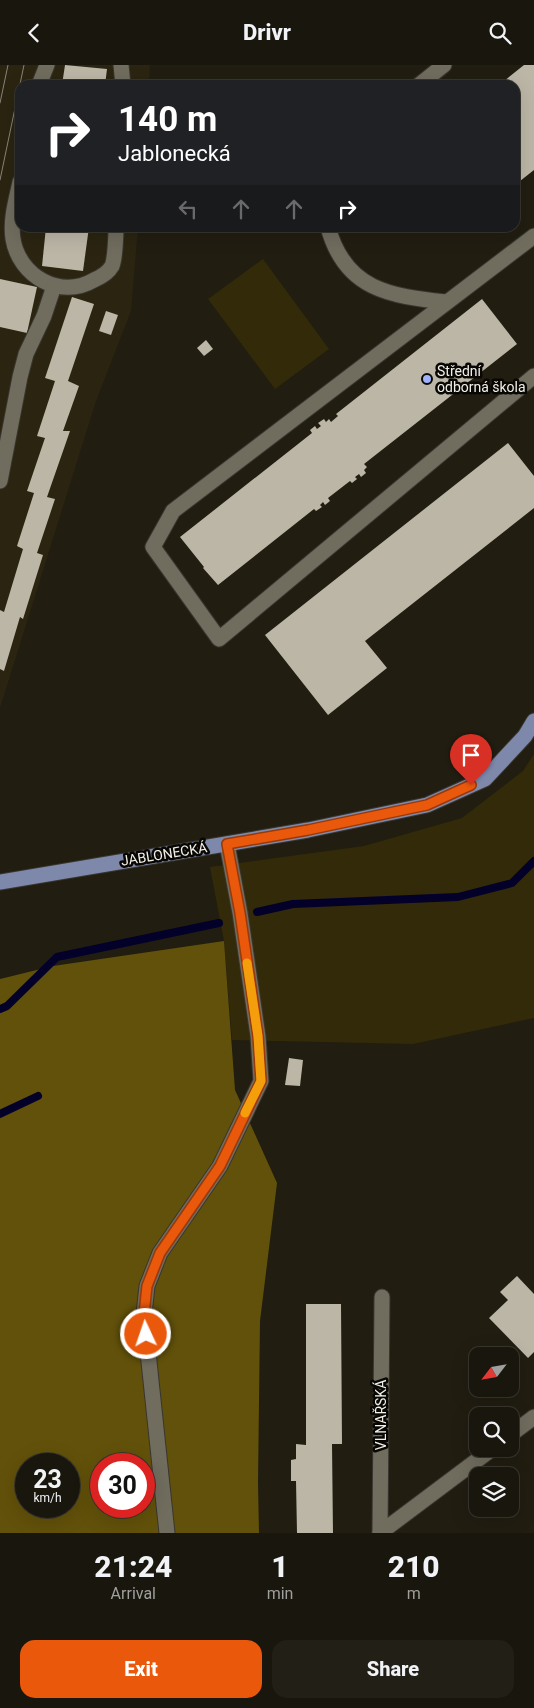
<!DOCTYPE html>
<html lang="en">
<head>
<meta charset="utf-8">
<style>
  body { margin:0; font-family:Roboto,sans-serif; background:#221f16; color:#f1f3f6; height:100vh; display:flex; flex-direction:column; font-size:19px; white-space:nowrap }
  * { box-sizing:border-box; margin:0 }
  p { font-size:16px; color:#9f9f9d }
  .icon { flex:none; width:28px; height:28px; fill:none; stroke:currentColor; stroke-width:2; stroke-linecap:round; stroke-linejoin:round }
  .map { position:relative; height:1468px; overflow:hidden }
  .details { display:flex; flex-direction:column; background:#19160d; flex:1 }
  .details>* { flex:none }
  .guide { position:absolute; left:15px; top:15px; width:505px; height:152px; border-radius:15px; box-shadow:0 5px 20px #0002,0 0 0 1px #37352e; background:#202124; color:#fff; overflow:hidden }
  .needle { width:32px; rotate:239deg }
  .controls { position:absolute; left:469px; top:1282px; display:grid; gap:10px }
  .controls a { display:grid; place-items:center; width:50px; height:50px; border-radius:10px; background:#19160d; box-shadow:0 5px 20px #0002,0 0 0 1px #37352e; font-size:25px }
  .speed { position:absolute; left:15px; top:1388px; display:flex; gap:10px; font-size:25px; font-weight:700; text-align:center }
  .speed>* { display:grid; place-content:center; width:65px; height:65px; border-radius:50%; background:#19160d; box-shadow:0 5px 20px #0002,0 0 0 1px #37352e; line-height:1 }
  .speed small { font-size:12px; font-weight:400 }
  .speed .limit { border:8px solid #d22; background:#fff; color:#111 }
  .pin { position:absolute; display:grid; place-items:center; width:42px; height:42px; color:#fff; margin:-51px -21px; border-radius:50% 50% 50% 0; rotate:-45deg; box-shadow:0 0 5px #0007 }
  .pin .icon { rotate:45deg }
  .me { position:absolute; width:55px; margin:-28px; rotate:357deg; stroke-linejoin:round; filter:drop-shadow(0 0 4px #0008) }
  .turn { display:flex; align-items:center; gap:18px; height:105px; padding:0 20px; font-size:22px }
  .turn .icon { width:65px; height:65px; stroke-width:2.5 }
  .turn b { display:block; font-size:35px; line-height:42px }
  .lanes { display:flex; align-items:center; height:48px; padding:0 20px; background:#0003; justify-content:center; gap:25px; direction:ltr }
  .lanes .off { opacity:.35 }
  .eta { display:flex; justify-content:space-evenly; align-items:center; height:85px; text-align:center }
  .eta b { font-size:30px; font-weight:800; line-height:35px }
  .action { display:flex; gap:10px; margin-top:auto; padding:10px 20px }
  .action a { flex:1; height:58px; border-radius:15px; background:#ea580c; color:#fff; font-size:20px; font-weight:800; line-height:58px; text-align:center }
  .action a+a { background:#221f16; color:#f1f3f6 }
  header { display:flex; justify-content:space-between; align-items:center; height:65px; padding:0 20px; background:#19160d; font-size:22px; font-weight:800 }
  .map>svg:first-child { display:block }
  .built { fill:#2a2411 }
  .green { fill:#332a09 }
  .forest { fill:#62510a; fill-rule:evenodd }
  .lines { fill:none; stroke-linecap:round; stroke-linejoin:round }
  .stream { stroke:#030029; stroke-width:8 }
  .building { fill:#bbb6a6 }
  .minor-casing { stroke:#39362f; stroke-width:17 }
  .major-casing { stroke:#39362f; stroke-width:17 }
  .minor { stroke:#706c5e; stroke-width:15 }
  .major { stroke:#7e88aa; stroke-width:15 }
  .tram { stroke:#88847a; stroke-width:1 }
  .route-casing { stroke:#983908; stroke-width:12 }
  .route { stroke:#ea580c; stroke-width:9 }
  .slow { stroke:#f59e0b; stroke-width:9 }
  .poi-dot { fill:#9fb3fd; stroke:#090704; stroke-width:2 }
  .labels { text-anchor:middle; stroke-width:5; stroke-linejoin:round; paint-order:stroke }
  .poi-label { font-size:14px; fill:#f3f0e8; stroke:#090704; text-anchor:start }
  .street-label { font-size:14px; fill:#f3f0e8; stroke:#090704 }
</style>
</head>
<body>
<header><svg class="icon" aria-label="back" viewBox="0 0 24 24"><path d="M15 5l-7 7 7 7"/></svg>Drivr<svg class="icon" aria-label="search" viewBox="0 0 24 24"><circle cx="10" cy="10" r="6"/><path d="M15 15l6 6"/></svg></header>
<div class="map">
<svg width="534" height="1468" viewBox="0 0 534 1468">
  <rect width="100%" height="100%" fill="#211d11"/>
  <!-- built -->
  <polygon class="built" points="0,0 150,0 149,20 20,20 20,162 138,163 131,246 96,336 0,643"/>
  <!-- green -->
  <g class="green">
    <polygon points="263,194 329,284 275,324 208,234"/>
    <polygon points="534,689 534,953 413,979 232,975 224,876 210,802 364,781 462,753 523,706"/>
  </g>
  <!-- forest -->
  <path class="forest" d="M 224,876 L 235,1025 L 277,1118 L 260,1256 L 258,1418 L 259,1468 L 0,1468 L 0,914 L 53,901 ZM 26,1399 L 69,1399 L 69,1441 L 26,1441 ZM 101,1399 L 144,1399 L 144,1441 L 101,1441 Z"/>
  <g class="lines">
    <!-- stream -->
    <g class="stream">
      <polyline points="257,847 293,839 458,832 512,818 534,796"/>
      <polyline points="0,944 7,941 57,892 219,858"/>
      <polyline points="0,1049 38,1031"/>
    </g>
  </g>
  <!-- building -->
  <g class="building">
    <polygon points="65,0 107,4 105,20 62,20"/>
    <polygon points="524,0 534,0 534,105 515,120 515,20 499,20"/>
    <polygon points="46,162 89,162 83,206 42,201"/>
    <polygon points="0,214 37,222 27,268 0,262"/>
    <polygon points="72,232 94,239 68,316 79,321 63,366 70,366 47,432 55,434 37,488 43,490 23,554 20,552 4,606 0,604 0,545 4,547 23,484 17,481 34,428 27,426 45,373 37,371 55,316 45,313"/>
    <polygon points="482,234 517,279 364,399 367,402 364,405 366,408 361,412 359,409 355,412 357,414 352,418 350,416 328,433 330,436 325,440 323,437 320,440 322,442 316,446 314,444 218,520 203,503 204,502 180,472 312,368 310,365 315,361 317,364 321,361 318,358 324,354 326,357 329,354 331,357 338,351 336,349"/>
    <polygon points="106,246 118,250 111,270 99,266"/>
    <polygon points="206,275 213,284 204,291 197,283"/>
    <polygon points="508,378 534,411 534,443 365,576 387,603 328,650 265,570"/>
    <polygon points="289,993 303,995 300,1021 285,1020"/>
    <polygon points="517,1211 534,1229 534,1287 528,1293 489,1253 508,1235 500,1227"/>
    <polygon points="306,1239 341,1239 342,1379 332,1379 333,1468 297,1468 296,1416 291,1416 291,1395 296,1394 296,1379 306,1380"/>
  </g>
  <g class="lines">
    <defs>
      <g id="minor">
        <polyline points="121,0 123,20"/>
        <polyline points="39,20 47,0"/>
        <polyline points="419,20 444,0"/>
        <path d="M 20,117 C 16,135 10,155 13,174 C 19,211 60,235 94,215 C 101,212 108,208 112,201 C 115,194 116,171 116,162"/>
        <path d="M 328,162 C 345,225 390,231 446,237"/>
        <polyline points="534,171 173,446 153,482 219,574 534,311"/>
        <polyline points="0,416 20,312 26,289 44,251 54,221"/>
        <polyline points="510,1370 534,1352"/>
        <polyline points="167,1468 144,1249 147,1221 160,1188 220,1101 261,1016 258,971 240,848 227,779"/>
        <polyline points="380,1468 382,1232"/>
        <polyline points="380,1468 492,1384"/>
      </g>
      <polyline id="major" points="0,817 308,765 427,740 485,714 525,671 534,656"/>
    </defs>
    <!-- minor casing -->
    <use href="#minor" class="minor-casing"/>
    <!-- major casing -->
    <use href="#major" class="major-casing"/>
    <!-- minor -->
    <use href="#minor" class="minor"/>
    <!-- major -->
    <use href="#major" class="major"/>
    <!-- tram -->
    <g class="tram">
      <polyline points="0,38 8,0"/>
      <polyline points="0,115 24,0"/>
    </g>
  </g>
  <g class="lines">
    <defs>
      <polyline id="route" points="146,1269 144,1249 147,1221 160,1188 220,1101 261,1016 258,971 240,848 227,779 308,765 427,740 471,720"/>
    </defs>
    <!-- route casing -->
    <use href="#route" class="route-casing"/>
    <!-- route -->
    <use href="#route" class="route"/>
    <!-- slow -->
    <polyline class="slow" points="245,1048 261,1016 258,971 247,898"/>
  </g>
  <!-- markers -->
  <circle class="poi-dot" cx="427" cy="314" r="5"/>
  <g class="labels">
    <!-- poi labels -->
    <g class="poi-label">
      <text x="437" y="311">Střední<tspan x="437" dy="16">odborná škola</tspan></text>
    </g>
    <!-- street labels -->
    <g class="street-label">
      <text transform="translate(164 789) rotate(-9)" y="5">JABLONECKÁ</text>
      <text transform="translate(381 1350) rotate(-90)" y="5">VLNAŘSKÁ</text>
    </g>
  </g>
</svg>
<div class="controls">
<a><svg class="needle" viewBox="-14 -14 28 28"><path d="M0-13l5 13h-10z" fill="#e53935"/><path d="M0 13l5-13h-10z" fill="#9f9f9d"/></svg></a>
<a><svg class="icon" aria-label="search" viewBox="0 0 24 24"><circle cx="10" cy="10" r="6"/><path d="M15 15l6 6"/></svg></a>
<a><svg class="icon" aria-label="layers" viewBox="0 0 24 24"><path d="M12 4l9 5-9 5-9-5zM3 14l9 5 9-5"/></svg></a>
</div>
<div class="speed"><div>23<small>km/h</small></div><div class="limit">30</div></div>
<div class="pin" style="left:471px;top:720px;background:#d93025"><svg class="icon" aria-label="arrive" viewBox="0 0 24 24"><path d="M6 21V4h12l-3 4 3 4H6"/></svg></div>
<svg class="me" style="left:146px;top:1269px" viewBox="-20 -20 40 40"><circle r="17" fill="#ea580c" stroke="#fff" stroke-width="3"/><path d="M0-11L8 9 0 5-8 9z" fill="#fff"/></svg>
<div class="guide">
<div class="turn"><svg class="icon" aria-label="right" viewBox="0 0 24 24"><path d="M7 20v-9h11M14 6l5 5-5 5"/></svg><div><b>140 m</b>Jablonecká</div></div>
<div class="lanes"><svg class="icon off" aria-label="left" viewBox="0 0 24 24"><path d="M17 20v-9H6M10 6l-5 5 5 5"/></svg><svg class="icon off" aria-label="ahead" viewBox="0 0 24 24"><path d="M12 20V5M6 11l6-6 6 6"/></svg><svg class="icon off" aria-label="ahead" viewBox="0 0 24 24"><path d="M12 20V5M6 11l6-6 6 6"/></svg><svg class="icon" aria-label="right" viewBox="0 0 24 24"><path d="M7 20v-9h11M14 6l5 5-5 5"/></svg></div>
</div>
</div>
<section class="details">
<div class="eta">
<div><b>21:24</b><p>Arrival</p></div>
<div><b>1</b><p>min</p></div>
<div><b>210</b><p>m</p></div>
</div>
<div class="action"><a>Exit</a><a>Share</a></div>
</section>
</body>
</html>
